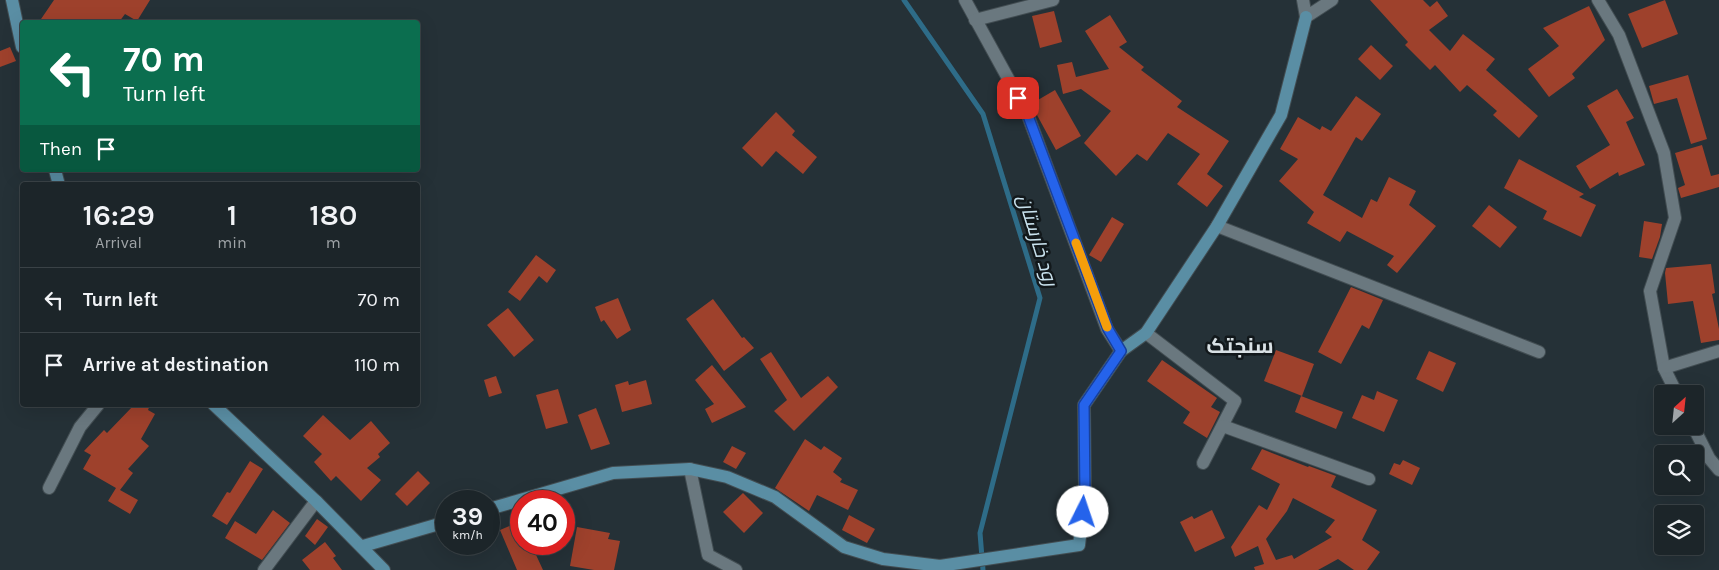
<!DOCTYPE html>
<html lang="en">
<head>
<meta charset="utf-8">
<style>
  body { margin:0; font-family:Karla,Cairo,sans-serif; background:#293135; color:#f1f3f6; height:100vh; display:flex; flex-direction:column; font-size:19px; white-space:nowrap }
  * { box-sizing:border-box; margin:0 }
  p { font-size:16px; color:#a0a5a8 }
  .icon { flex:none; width:28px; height:28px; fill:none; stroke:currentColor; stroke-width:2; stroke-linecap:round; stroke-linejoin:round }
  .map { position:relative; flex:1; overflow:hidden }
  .details { position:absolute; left:20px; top:182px; width:400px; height:225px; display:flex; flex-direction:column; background:#1c2529; border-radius:5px; box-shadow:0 5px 20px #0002,0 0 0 1px #3a4246 }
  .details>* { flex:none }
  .hud { position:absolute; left:20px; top:20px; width:400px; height:152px; border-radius:5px; box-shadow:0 5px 20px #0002,0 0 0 1px #3a4246; background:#0b6e4f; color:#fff; overflow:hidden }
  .needle { width:32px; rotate:27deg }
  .controls { position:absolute; left:1654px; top:385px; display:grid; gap:10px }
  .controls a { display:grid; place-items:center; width:50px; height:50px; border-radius:5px; background:#1c2529; box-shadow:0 5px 20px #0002,0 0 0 1px #3a4246; font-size:25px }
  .speed { position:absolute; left:435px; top:490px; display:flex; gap:10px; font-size:25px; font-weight:700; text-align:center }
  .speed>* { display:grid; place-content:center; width:65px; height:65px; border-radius:50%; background:#1c2529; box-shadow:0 5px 20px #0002,0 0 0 1px #3a4246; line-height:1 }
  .speed small { font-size:12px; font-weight:400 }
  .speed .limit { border:8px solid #d22; background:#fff; color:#111 }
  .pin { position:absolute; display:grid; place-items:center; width:42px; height:42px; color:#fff; margin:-21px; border-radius:10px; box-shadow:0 2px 8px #0006 }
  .me { position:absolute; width:55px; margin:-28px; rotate:4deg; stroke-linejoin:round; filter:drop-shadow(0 0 4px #0008) }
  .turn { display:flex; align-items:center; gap:18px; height:105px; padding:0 20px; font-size:22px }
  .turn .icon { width:65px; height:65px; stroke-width:2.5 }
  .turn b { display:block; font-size:35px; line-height:42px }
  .then { display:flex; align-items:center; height:48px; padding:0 20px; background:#0003; gap:10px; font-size:19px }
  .eta { display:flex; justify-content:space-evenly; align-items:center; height:85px; text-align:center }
  .eta b { font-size:30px; font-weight:600; line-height:35px }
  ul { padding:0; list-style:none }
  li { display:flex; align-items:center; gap:15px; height:65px; padding:0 20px; border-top:1px solid #3a4246 }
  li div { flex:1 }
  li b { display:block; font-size:19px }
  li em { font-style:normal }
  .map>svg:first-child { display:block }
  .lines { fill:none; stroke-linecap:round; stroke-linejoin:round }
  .stream { stroke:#2e6c88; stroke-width:5 }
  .building { fill:#9e412c; fill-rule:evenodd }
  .street-casing { stroke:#424d52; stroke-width:14 }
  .secondary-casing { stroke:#424d52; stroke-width:14 }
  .street { stroke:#6a787f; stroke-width:12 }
  .secondary { stroke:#5a8ea4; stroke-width:12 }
  .route-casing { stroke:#184099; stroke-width:12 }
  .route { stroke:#2563eb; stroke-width:9 }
  .slow { stroke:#f59e0b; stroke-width:9 }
  .labels { text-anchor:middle; stroke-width:5; stroke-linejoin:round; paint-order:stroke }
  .water-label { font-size:20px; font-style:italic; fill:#c9e2ee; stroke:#12181b }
  .quarter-label { font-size:21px; font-weight:bold; fill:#d9e1e5; stroke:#12181b }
</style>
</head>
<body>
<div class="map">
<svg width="1719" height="570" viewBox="0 0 1719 570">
  <rect width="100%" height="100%" fill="#253137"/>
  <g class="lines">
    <!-- stream -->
    <polyline class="stream" points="904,0 983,114 1040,298 980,533 983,570"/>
  </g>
  <!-- building -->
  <g class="building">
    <polygon points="54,0 150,0 137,21 125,14 119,22 39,22"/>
    <polygon points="1370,0 1423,0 1430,7 1437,1 1448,16 1429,30 1450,51 1463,34 1495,59 1486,70 1538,116 1519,138 1493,115 1497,111 1467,85 1460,92 1435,65 1430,70 1405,45 1408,42"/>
    <polygon points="1665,0 1678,34 1642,48 1628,14"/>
    <polygon points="1589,6 1605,40 1572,74 1575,78 1549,97 1528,69 1559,46 1543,28"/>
    <polygon points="1054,11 1062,42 1040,48 1032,16"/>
    <polygon points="1110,15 1127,42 1119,47 1144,67 1141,70 1182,101 1177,107 1229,141 1207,174 1223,186 1207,207 1177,184 1200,154 1168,133 1147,161 1137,154 1116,176 1084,143 1111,111 1081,89 1063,94 1057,65 1072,62 1076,77 1109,69 1085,31"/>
    <polygon points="1371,45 1393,66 1380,80 1358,59"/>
    <polygon points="10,47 16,61 0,67 0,51"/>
    <polygon points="1688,75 1707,139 1691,144 1677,98 1654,104 1649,86"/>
    <polygon points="1617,89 1634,118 1626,122 1645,165 1619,176 1618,172 1590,189 1576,166 1610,145 1587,106"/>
    <polygon points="1055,90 1081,136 1056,150 1031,104"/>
    <polygon points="1356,96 1381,114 1362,141 1356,137 1323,195 1362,218 1371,199 1377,202 1389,177 1416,191 1409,205 1436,226 1397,273 1387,265 1394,256 1347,231 1340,242 1307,223 1314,212 1279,181 1298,159 1280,149 1298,117 1320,130 1322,126 1331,131"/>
    <polygon points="776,112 795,131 792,135 817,157 803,174 776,151 762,167 742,148"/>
    <polygon points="1702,145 1711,176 1719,174 1719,187 1681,198 1678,188 1685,185 1675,153"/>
    <polygon points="1519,159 1584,194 1579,197 1596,205 1581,237 1543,219 1547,211 1504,188"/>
    <polygon points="1489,205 1517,227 1500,248 1472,226"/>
    <polygon points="1112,217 1124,224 1101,262 1089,255"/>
    <polygon points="1644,221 1662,224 1660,237 1652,259 1639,257"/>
    <polygon points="536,255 556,270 547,283 539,276 520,301 508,292"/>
    <polygon points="1711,264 1715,293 1712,294 1719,329 1719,340 1701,343 1693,301 1668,304 1665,273 1666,268"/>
    <polygon points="1351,287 1383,300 1369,329 1362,325 1341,364 1318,352"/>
    <polygon points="618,298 631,330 617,339 604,320 601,322 595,307"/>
    <polygon points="713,299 742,338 744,337 754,348 724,371 686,319"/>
    <polygon points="508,308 534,340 514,357 487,325"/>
    <polygon points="1276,350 1314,364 1302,396 1264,381"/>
    <polygon points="1429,351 1456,363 1443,392 1416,379"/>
    <polygon points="771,352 801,398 828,376 838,387 794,431 774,411 787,400 760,359"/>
    <polygon points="1162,360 1217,398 1211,407 1220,412 1207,438 1183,423 1190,412 1147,381"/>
    <polygon points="712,365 746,407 712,423 705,409 714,404 695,380"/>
    <polygon points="496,376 502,393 489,397 484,380"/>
    <polygon points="646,380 652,404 622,412 615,385 628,381 629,385"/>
    <polygon points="558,389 568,423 546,429 536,395"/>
    <polygon points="1377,391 1398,400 1384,432 1352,418 1362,395 1374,400"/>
    <polygon points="1301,396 1343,412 1336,429 1295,412"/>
    <polygon points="134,405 150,405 148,410 155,414 141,439 149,446 128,469 133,473 120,490 138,500 130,514 108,501 116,488 83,469 91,455 84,451 104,430 107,433"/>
    <polygon points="596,408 610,444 591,450 578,415"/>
    <polygon points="323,415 350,440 371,421 390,443 378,454 380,457 367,468 381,480 361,501 336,476 331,481 314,462 322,454 303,436"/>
    <polygon points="805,439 821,450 824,446 842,458 833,472 842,479 840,482 858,490 848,510 817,495 809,511 775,488"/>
    <polygon points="732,446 746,453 736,469 723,462"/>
    <path d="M 1262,449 L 1308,467 L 1309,466 L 1336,476 L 1331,487 L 1377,510 L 1362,540 L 1380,552 L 1367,570 L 1354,570 L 1338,559 L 1318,570 L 1255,570 L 1254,567 L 1264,564 L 1258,546 L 1235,557 L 1231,547 L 1259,505 L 1267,510 L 1280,484 L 1251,469 ZM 1293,498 L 1335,520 L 1325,532 L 1332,537 L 1294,559 L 1292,555 L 1276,560 L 1266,539 L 1287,511 Z"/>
    <polygon points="1403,460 1420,468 1412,485 1389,474 1394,463 1400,465"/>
    <polygon points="250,461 263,469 227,525 212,516 227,492 230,493"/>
    <polygon points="418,471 430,483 407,506 395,494"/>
    <polygon points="743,493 763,513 744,533 723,512"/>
    <polygon points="273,510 290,523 262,560 225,538 235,521 256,534"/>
    <polygon points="1212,510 1225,538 1195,552 1180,522 1192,516 1194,519"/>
    <polygon points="849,515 875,529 867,543 842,530"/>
    <polygon points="317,519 328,527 315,545 305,536"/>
    <polygon points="521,521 521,544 531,544 543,570 517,570 500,530"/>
    <polygon points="577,527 610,533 608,539 620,541 614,570 594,570 570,566"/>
    <polygon points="325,542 336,556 333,558 342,570 310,570 302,560"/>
  </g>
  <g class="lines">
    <defs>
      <g id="street">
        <polyline points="965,0 1027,113 1107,329 1121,351"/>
        <polyline points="1303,0 1306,17 1332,0"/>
        <polyline points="1598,0 1619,35 1664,153 1675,218 1650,291 1664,368 1677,394"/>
        <polyline points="975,20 1053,0"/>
        <polyline points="1217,226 1539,352"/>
        <polyline points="1146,333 1235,401 1203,463"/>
        <polyline points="1664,368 1719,351"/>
        <polyline points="1223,426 1369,479"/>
        <polyline points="1693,426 1709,458 1719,470"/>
        <polyline points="690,469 708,555 736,570"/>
        <polyline points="49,488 80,427 98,405"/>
        <polyline points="264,570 316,501"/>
      </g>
      <g id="secondary">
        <polyline points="12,0 22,47"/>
        <polyline points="55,170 59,185"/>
        <polyline points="214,405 316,501 384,570"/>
        <polyline points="489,509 613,473 690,469 727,477 775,497 844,547 883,559 940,566 1079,545 1085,495 1084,405 1121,351 1146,333 1217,226 1281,115 1306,17"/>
        <polyline points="363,546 446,522"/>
      </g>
    </defs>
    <!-- street casing -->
    <use href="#street" class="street-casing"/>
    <!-- secondary casing -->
    <use href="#secondary" class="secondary-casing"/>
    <!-- street -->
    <use href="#street" class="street"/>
    <!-- secondary -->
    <use href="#secondary" class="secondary"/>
  </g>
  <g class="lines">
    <defs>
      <polyline id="route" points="1018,98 1027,113 1108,329 1121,351 1084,405 1085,495 1083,512"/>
    </defs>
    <!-- route casing -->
    <use href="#route" class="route-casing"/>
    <!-- route -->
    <use href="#route" class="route"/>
    <!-- slow -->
    <polyline class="slow" points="1076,243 1107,327"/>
  </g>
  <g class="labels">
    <!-- water labels -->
    <g class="water-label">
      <text transform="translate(1038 240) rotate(73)" y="7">رود خارستان</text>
    </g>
    <!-- quarter labels -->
    <g class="quarter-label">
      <text x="1240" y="353">سنجتک</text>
    </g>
  </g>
</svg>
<div class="controls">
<a><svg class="needle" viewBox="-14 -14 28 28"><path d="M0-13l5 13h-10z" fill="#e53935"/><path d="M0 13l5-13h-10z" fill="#a0a5a8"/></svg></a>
<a><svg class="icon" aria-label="search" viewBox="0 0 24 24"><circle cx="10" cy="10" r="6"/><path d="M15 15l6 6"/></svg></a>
<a><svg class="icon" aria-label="layers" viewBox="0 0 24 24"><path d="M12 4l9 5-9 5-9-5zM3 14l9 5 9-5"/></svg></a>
</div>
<div class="speed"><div>39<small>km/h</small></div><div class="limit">40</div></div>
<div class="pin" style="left:1018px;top:98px;background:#d93025"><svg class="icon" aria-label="arrive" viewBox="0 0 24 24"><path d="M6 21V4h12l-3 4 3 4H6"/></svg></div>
<svg class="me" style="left:1083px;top:512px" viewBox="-20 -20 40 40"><circle r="19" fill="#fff"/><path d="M0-13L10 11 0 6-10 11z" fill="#2563eb"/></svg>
<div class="hud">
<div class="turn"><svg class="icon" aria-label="left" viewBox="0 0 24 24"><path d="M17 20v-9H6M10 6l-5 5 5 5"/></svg><div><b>70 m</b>Turn left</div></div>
<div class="then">Then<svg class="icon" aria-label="arrive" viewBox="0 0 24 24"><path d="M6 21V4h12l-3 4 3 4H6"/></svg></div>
</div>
<section class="details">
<div class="eta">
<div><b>16:29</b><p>Arrival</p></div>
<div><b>1</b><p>min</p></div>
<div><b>180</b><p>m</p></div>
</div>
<ul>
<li><svg class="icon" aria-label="left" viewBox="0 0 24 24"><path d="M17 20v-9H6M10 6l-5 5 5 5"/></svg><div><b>Turn left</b></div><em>70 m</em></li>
<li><svg class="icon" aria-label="arrive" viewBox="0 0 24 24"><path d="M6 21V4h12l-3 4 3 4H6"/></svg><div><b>Arrive at destination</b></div><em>110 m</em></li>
</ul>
</section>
</div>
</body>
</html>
